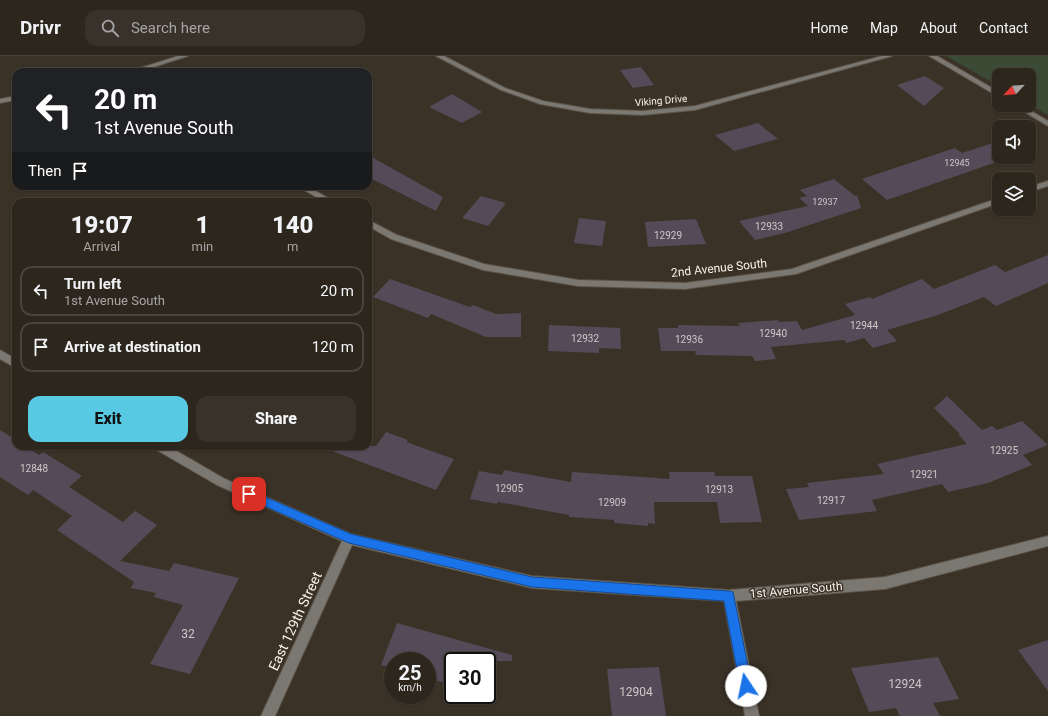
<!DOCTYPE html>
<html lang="en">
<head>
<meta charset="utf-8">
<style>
  body { margin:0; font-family:Roboto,sans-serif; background:#38322a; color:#f1f3f6; height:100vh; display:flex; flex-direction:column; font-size:15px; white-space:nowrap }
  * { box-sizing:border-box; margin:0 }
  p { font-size:13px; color:#a6a5a4 }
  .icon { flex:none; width:22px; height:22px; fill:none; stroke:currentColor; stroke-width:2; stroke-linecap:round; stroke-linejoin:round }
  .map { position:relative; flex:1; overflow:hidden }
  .panel { position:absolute; left:12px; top:142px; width:360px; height:252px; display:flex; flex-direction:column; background:#2c261d; border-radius:12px; box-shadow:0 1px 3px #0004,0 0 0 1px #48433b }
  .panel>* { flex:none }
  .guide { position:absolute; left:12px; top:12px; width:360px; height:122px; border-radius:12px; box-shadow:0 1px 3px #0004,0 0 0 1px #48433b; background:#202124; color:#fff; overflow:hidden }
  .needle { width:26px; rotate:244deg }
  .buttons { position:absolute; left:992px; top:12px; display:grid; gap:8px }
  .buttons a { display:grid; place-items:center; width:44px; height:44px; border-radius:8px; background:#2c261d; box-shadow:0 1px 3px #0004,0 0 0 1px #48433b; font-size:20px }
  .speed { position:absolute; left:384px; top:596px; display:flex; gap:8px; font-size:20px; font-weight:700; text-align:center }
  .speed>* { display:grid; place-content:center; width:52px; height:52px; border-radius:50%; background:#2c261d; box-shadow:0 1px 3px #0004,0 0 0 1px #48433b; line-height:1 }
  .speed small { font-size:10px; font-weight:400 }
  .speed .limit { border:2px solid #111; border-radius:6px; background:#fff; color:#111 }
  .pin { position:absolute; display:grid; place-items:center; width:34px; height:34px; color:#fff; margin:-17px; border-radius:8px; box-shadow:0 2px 6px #0006 }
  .me { position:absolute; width:44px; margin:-22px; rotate:349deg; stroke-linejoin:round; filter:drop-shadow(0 0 3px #0008) }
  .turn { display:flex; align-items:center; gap:14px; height:84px; padding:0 16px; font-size:18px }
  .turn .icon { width:52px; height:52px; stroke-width:2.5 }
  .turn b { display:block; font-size:28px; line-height:34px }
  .then { display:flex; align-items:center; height:38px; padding:0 16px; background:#0003; gap:8px; font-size:15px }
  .eta { display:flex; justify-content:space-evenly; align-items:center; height:68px; text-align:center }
  .eta b { font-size:24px; font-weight:800; line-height:28px }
  .primary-button { display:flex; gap:8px; margin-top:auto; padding:8px 16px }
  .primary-button a { flex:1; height:46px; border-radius:12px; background:#57c9e2; color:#111; font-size:16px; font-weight:800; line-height:46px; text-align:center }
  .primary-button a+a { background:#38322a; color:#f1f3f6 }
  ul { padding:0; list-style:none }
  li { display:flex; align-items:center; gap:12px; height:50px; margin:0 8px 6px; padding:0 8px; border:2px solid #48433b; border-radius:12px }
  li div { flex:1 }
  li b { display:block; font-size:15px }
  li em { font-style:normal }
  header { display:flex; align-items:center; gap:24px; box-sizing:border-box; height:56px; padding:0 20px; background:#2c261d; border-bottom:1px solid #48433b }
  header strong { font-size:19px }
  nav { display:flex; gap:22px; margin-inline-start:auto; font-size:14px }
  .search { width:280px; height:36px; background:#38322a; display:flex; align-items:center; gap:10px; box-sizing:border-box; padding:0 14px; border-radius:12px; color:#a6a5a4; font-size:15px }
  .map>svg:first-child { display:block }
  .green { fill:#3b4a34 }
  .building { fill:#534b58 }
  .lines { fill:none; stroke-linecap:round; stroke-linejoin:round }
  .minor-casing { stroke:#595146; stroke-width:2 }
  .minor { fill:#7b7771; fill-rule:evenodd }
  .route { fill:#1a73e8; stroke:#114b97 }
  .labels { text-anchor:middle; stroke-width:3; stroke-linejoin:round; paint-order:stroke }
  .far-number-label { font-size:9px; fill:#cec8c6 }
  .far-street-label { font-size:10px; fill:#f7f1ea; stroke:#3b3227 }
  .number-label { font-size:10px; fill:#cec8c6 }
  .street-label { font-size:12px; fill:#f7f1ea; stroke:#3b3227 }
  .near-number-label { font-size:12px; fill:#cec8c6 }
  .near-street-label { font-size:14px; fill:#f7f1ea; stroke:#3b3227 }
</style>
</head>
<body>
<header>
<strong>Drivr</strong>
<div class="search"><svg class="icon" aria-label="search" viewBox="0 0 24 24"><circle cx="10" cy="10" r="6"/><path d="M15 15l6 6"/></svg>Search here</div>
<nav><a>Home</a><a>Map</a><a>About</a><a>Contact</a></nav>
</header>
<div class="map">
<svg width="1048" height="660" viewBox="0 0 1048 660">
  <rect width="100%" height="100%" fill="#3b3227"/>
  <!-- green -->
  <polygon class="green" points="946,0 1048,0 1048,59 1029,48 1029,19 999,19 999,30"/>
  <!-- building -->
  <g class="building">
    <polygon points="641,11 654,29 633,32 620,14"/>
    <polygon points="925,20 944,32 924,50 897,29"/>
    <polygon points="452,38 482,56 462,67 429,51"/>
    <polygon points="758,67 778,83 734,95 715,79"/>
    <polygon points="999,85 999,101 1011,101 887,144 862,123 955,92 962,97"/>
    <polygon points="368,99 443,141 436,155 368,121"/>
    <polygon points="834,123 855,140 857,139 861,152 785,177 755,184 739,165 808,150 799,142 807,140 800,134"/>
    <polygon points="481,140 506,147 488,170 462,162"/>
    <polygon points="579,162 606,165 602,190 574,187"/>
    <polygon points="696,163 706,188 648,191 645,166"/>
    <polygon points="1048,199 1048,227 996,250 984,241 938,259 887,274 897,285 873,292 864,282 847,287 844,284 771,291 776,303 755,305 752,300 696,299 695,295 661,295 658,272 678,272 678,269 740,270 738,267 778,264 779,266 797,265 802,274 855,259 845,248 870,241 872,243 922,223 934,233 995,209 1005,216"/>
    <polygon points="390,223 470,251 473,249 496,258 521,257 521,281 486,281 431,258 428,262 373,241"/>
    <polygon points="549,269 620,272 621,293 599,292 599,297 548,295"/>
    <polygon points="947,340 982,374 992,370 997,374 1022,365 1048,389 1023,399 1032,409 988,427 948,436 942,428 872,444 877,455 799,464 786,433 809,431 807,427 884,418 877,408 967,388 958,378 960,378 934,352"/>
    <polygon points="0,374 16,384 16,390 25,390 39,399 43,396 82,420 69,431 123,466 135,455 157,469 120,505 169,515 174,507 239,522 190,618 150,608 183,549 154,541 156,537 131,532 134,526 57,474 72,460 33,434 28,439 0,421"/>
    <polygon points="386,376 408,384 406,386 454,403 436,434 324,392 324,390 376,390"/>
    <polygon points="504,414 571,426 572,416 670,423 669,416 714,416 715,420 752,420 762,466 720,467 717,446 654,446 655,468 648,467 648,470 614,467 614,464 569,461 569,459 498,446 497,448 470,443 479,415 502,419"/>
    <polygon points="397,567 512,599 512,605 453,605 453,629 427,622 427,605 393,605 393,612 381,609"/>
    <polygon points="1048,584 1048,635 1018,594"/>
    <polygon points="938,601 959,643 933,647 940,660 900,660 896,652 869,656 851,612"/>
    <polygon points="659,611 666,660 612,660 607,613"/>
  </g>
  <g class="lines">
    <defs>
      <g id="minor">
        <polygon points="178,0 188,0 138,16 128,16"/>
        <polygon points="436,0 444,0 505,32 543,45 590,53 642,55 695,50 882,0 892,0 695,54 642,59 590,57 540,48 501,34"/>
        <polygon points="929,0 937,0 999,36 999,41"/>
        <polygon points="16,40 16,44 0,47 0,43"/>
        <polygon points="1013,49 1021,49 1048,65 1048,70"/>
        <polygon points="1048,125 1048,130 1029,136 1029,131"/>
        <polygon points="297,130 307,130 335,146 325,146"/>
        <polygon points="999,142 999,147 796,218 685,233 578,230 483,214 391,183 368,170 368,164 397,179 484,208 578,224 685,227 792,213"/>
        <polygon points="0,294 16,303 16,312 0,303"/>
        <polygon points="154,390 168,390 225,423 351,478 532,520 729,534 885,521 1048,480 1048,490 885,533 736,545 759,660 745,660 724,545 532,532 352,489 275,660 261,660 342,485 217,429 155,393"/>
      </g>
    </defs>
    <!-- minor casing -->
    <use href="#minor" class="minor-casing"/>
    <!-- minor -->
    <use href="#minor" class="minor"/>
  </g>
  <!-- route -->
  <polygon class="route" points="249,434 351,478 532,521 729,535 733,536 752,630 751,634 746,636 742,634 740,630 724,545 532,531 349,487 246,442 244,438 246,435"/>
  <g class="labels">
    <!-- far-number labels -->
    <g class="far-number-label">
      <text x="957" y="110">12945</text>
      <text x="825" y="149">12937</text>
    </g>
    <!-- far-street labels -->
    <g class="far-street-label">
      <text transform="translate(661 44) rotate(-5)" y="4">Viking Drive</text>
    </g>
    <!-- number labels -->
    <g class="number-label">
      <text x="769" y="174">12933</text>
      <text x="668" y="183">12929</text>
      <text x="864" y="273">12944</text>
      <text x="773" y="281">12940</text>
      <text x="585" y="286">12932</text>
      <text x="689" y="287">12936</text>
      <text x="1004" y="398">12925</text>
      <text x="34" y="416">12848</text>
      <text x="924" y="422">12921</text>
      <text x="509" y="436">12905</text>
      <text x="719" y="437">12913</text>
      <text x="831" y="448">12917</text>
      <text x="612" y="450">12909</text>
    </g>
    <!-- street labels -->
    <g class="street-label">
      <text transform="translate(719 212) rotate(-6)" y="4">2nd Avenue South</text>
      <text transform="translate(796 534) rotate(-5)" y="4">1st Avenue South</text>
    </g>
    <!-- near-number labels -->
    <g class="near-number-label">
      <text x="188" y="582">32</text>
      <text x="905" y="632">12924</text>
      <text x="636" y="640">12904</text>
    </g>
    <!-- near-street labels -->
    <g class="near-street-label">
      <text transform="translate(295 565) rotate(-65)" y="5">East 129th Street</text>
    </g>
  </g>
</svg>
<div class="buttons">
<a><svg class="needle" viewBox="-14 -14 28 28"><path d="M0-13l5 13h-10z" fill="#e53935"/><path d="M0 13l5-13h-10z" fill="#a6a5a4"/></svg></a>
<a><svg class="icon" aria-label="sound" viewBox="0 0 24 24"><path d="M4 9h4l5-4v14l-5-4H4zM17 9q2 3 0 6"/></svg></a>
<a><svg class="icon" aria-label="layers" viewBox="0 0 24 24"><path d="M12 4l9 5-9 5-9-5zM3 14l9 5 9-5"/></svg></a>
</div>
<div class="speed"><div>25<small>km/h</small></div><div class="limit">30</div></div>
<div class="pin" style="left:249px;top:438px;background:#d93025"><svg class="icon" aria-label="arrive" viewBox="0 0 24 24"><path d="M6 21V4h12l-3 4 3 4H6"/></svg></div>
<svg class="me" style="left:746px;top:630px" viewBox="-20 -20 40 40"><circle r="19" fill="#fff"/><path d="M0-13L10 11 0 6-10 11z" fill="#1a73e8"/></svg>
<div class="guide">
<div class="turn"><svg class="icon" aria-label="left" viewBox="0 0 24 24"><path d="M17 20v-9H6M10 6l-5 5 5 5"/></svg><div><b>20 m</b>1st Avenue South</div></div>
<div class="then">Then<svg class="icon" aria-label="arrive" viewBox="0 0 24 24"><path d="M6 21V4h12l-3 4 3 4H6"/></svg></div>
</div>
<section class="panel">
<div class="eta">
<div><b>19:07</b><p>Arrival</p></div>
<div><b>1</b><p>min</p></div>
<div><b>140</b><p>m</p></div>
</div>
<ul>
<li><svg class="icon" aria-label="left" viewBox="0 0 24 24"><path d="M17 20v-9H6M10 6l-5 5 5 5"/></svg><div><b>Turn left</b><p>1st Avenue South</p></div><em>20 m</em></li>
<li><svg class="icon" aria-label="arrive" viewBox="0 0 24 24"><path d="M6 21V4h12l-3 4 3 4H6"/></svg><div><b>Arrive at destination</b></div><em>120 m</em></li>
</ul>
<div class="primary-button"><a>Exit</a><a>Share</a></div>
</section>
</div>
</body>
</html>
